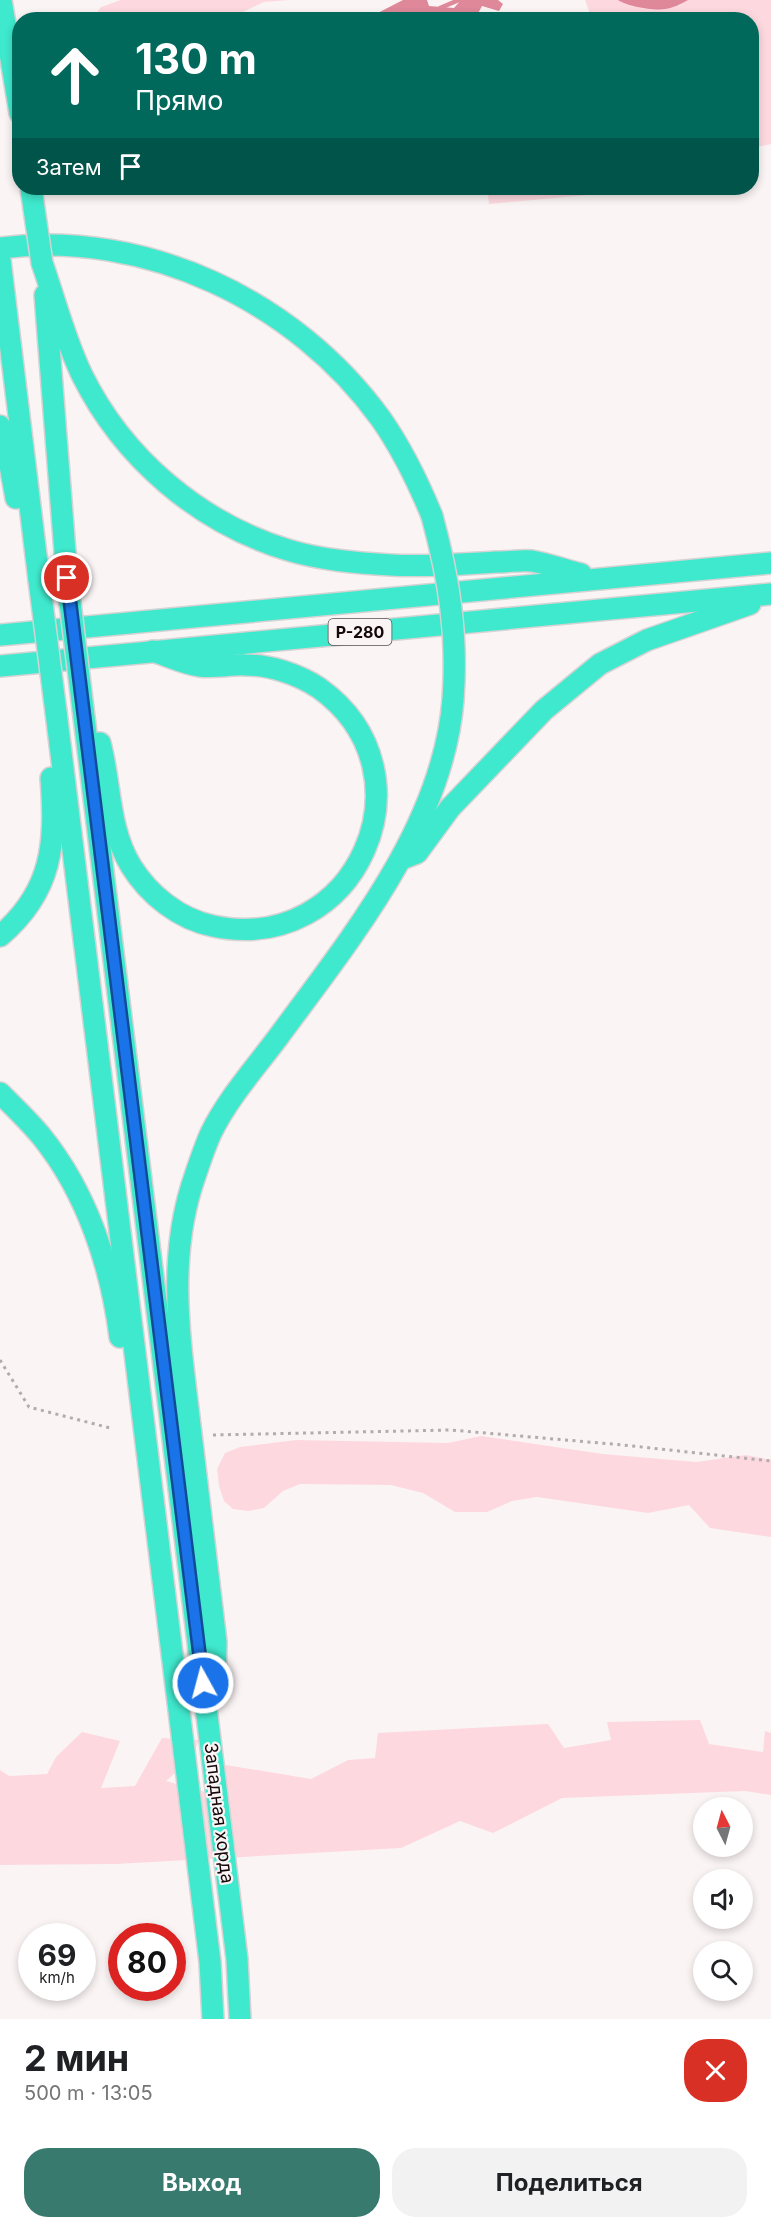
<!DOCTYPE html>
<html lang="ru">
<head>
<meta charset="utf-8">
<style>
  body { margin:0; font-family:Inter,sans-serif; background:#f2f2f2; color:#202124; height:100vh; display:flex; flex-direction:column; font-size:22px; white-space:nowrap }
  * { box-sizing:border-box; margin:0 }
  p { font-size:20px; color:#757577 }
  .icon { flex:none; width:33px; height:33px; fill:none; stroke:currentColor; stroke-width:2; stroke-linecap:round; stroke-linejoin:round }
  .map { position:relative; height:2019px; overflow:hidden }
  .sheet { display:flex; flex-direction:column; background:#fff; flex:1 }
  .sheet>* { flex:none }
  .top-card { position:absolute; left:12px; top:12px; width:747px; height:183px; border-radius:24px; box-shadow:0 3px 9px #0003; background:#00695c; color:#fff; overflow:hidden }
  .needle { width:39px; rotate:354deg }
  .controls { position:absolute; left:693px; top:1797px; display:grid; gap:12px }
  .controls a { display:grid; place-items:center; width:60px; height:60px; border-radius:50%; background:#fff; box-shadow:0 3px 9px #0003; font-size:30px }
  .speed { position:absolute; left:18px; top:1923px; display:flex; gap:12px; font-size:30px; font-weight:700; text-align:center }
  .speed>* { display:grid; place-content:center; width:78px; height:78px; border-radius:50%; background:#fff; box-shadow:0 3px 9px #0003; line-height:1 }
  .speed small { font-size:15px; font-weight:400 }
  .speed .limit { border:9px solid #d22; background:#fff; color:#111 }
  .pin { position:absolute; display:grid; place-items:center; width:51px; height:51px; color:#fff; margin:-26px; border:3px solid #fff; border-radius:50%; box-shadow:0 2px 6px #0007 }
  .me { position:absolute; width:66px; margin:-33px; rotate:353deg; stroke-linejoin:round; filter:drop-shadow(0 0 4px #0008) }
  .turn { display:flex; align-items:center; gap:21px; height:126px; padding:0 24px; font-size:27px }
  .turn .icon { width:78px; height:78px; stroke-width:2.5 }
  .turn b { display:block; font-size:42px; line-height:51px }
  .then { display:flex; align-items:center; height:57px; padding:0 24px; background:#0003; gap:12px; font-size:22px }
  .round { display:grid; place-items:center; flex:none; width:63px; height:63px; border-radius:24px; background:#f2f2f2 }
  .summary { display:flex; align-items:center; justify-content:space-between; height:102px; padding:0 24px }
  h1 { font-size:36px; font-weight:700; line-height:45px }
  .cta { display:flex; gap:12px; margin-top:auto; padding:12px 24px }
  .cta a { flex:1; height:69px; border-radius:24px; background:#387b6e; color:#fff; font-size:24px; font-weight:700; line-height:69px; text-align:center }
  .cta a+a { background:#f2f2f2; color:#202124 }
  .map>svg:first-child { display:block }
  .green { fill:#fdd9df }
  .water { fill:#de889a }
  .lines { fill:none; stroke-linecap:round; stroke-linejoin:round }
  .stream { stroke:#de889a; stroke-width:4.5 }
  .highway-casing { stroke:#d5d3d3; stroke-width:24 }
  .path { stroke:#b3abad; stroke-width:3; stroke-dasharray:3 4.5; stroke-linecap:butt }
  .highway { stroke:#3fe9cd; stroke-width:21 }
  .highway-bridge-casing { stroke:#d5d3d3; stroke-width:24; stroke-linecap:butt }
  .highway-bridge { stroke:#3fe9cd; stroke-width:21 }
  .route-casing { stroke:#114b97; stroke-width:15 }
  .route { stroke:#1a73e8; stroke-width:10 }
  .labels { text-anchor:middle; stroke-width:4.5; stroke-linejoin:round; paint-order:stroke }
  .shield { fill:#fbf4f5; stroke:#594f51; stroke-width:1.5 }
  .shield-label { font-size:16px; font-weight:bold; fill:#14080b }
  .street-label { font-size:18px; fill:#14080b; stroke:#fbf4f5 }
</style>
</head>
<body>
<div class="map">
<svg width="771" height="2019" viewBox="0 0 771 2019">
  <rect width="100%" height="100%" fill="#fbf4f5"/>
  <!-- green -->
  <g class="green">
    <polygon points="121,0 290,0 264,2 228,19 92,19 101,7"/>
    <polygon points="585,0 771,0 771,144 752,148 752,20 588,19 590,14"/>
    <polygon points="487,188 613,188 588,195 489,204"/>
    <polygon points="481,1436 603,1454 696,1462 746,1455 771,1460 771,1537 710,1528 689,1505 648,1513 537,1497 512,1501 487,1512 455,1512 423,1493 391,1485 300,1484 283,1491 264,1508 248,1511 233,1509 224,1501 219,1486 217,1469 225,1453 240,1447 296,1440 448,1443"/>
    <polygon points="700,1720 709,1744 763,1752 765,1731 771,1733 771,1795 745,1791 562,1798 493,1833 460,1821 401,1848 116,1864 0,1865 0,1770 9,1776 47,1774 56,1757 82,1732 120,1741 101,1788 135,1786 162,1738 199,1740 191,1759 166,1781 206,1792 214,1763 311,1779 348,1760 375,1758 378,1733 548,1724 564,1748 611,1740 607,1722"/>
  </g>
  <!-- water -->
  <g class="water">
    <polygon points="403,0 427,0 429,6 454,8 461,0 498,0 503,4 499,11 482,6 475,19 366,19"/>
    <path d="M 618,0 L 688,0 C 681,4 673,8 665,9 C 654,11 626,6 618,0 Z"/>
  </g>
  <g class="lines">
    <!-- stream -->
    <polyline class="stream" points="440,8 459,0"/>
    <defs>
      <g id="highway">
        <polyline points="1,0 20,113"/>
        <path d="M 0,248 C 146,229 296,301 381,419 C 402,449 418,482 432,516"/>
        <polyline points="0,260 39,580"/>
        <path d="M 42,263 C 55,300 65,340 82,375 C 123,458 199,523 288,550 C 321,560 357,563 391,565 C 426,567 462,564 496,562 C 508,562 521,560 532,561 C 549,564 565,570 581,574"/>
        <polyline points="45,295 67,578"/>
        <polyline points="0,426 5,438 16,498"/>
        <polyline points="0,635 771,563"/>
        <polyline points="0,666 771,594"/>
        <polyline points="83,709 237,1959 240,2019"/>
        <polyline points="56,712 210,1962 213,2019"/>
        <path d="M 100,743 C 111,784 108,828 131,866 C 149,895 179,919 213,926 C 356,957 438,773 319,688 C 298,674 270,665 246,665 C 231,664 215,668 200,666 C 184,664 168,656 153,651"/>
        <polyline points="404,858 417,853 450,808 544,710 600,664 647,640 750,604"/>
        <path d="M 0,936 C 53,891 56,843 51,778"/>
        <path d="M 0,1093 C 14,1107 29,1121 42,1137 C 87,1193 111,1266 120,1337"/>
        <path d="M 215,1692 L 216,1642 C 208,1573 199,1503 191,1434 C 181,1347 165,1261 195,1176 C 200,1161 205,1146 211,1133 C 228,1098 256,1067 279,1036 C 351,938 443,826 453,700"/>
      </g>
    </defs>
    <!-- highway casing -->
    <use href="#highway" class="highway-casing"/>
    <!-- path -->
    <g class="path">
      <polyline points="0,1360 29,1407 110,1428"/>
      <polyline points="213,1435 451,1430 623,1445 771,1461"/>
    </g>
    <!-- highway -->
    <use href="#highway" class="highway"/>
    <defs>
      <g id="highway-bridge">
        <polyline points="31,188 42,263"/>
        <path d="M 432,516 C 449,579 458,634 453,700"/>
        <polyline points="67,578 83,709"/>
        <polyline points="39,580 56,712"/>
      </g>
    </defs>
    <!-- highway-bridge casing -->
    <use href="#highway-bridge" class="highway-bridge-casing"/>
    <!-- highway-bridge -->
    <use href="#highway-bridge" class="highway-bridge"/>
  </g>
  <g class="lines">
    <defs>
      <polyline id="route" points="67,578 203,1683"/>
    </defs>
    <!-- route casing -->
    <use href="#route" class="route-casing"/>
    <!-- route -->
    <use href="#route" class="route"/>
  </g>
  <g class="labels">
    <!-- shield labels -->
    <rect class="shield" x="328.5" y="619" width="63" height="26" rx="4.5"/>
    <g class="shield-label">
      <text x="360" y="638">Р-280</text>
    </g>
    <!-- street labels -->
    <g class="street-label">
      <text transform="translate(219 1813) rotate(83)" y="6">Западная хорда</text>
    </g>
  </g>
</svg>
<div class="controls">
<a><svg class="needle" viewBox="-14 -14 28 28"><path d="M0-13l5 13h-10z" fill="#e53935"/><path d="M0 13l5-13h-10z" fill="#757577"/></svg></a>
<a><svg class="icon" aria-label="sound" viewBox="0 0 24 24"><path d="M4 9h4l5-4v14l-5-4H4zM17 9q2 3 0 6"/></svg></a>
<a><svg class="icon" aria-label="search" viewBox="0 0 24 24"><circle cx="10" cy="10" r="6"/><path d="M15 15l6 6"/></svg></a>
</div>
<div class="speed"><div>69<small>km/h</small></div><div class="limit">80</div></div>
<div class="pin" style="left:67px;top:578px;background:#d93025"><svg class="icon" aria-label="arrive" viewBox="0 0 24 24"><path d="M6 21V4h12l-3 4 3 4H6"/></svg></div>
<svg class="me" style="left:203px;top:1683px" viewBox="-20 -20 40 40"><circle r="17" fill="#1a73e8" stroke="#fff" stroke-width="3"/><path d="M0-11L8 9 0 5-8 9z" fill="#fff"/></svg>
<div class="top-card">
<div class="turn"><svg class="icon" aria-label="ahead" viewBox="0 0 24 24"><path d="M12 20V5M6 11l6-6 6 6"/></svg><div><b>130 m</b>Прямо</div></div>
<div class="then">Затем<svg class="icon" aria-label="arrive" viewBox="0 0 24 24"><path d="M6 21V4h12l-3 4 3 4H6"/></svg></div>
</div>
</div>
<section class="sheet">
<div class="summary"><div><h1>2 мин</h1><p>500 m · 13:05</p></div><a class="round" style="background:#d93025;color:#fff"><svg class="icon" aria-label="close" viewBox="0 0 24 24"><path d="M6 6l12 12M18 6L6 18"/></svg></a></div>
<div class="cta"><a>Выход</a><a>Поделиться</a></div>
</section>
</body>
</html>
